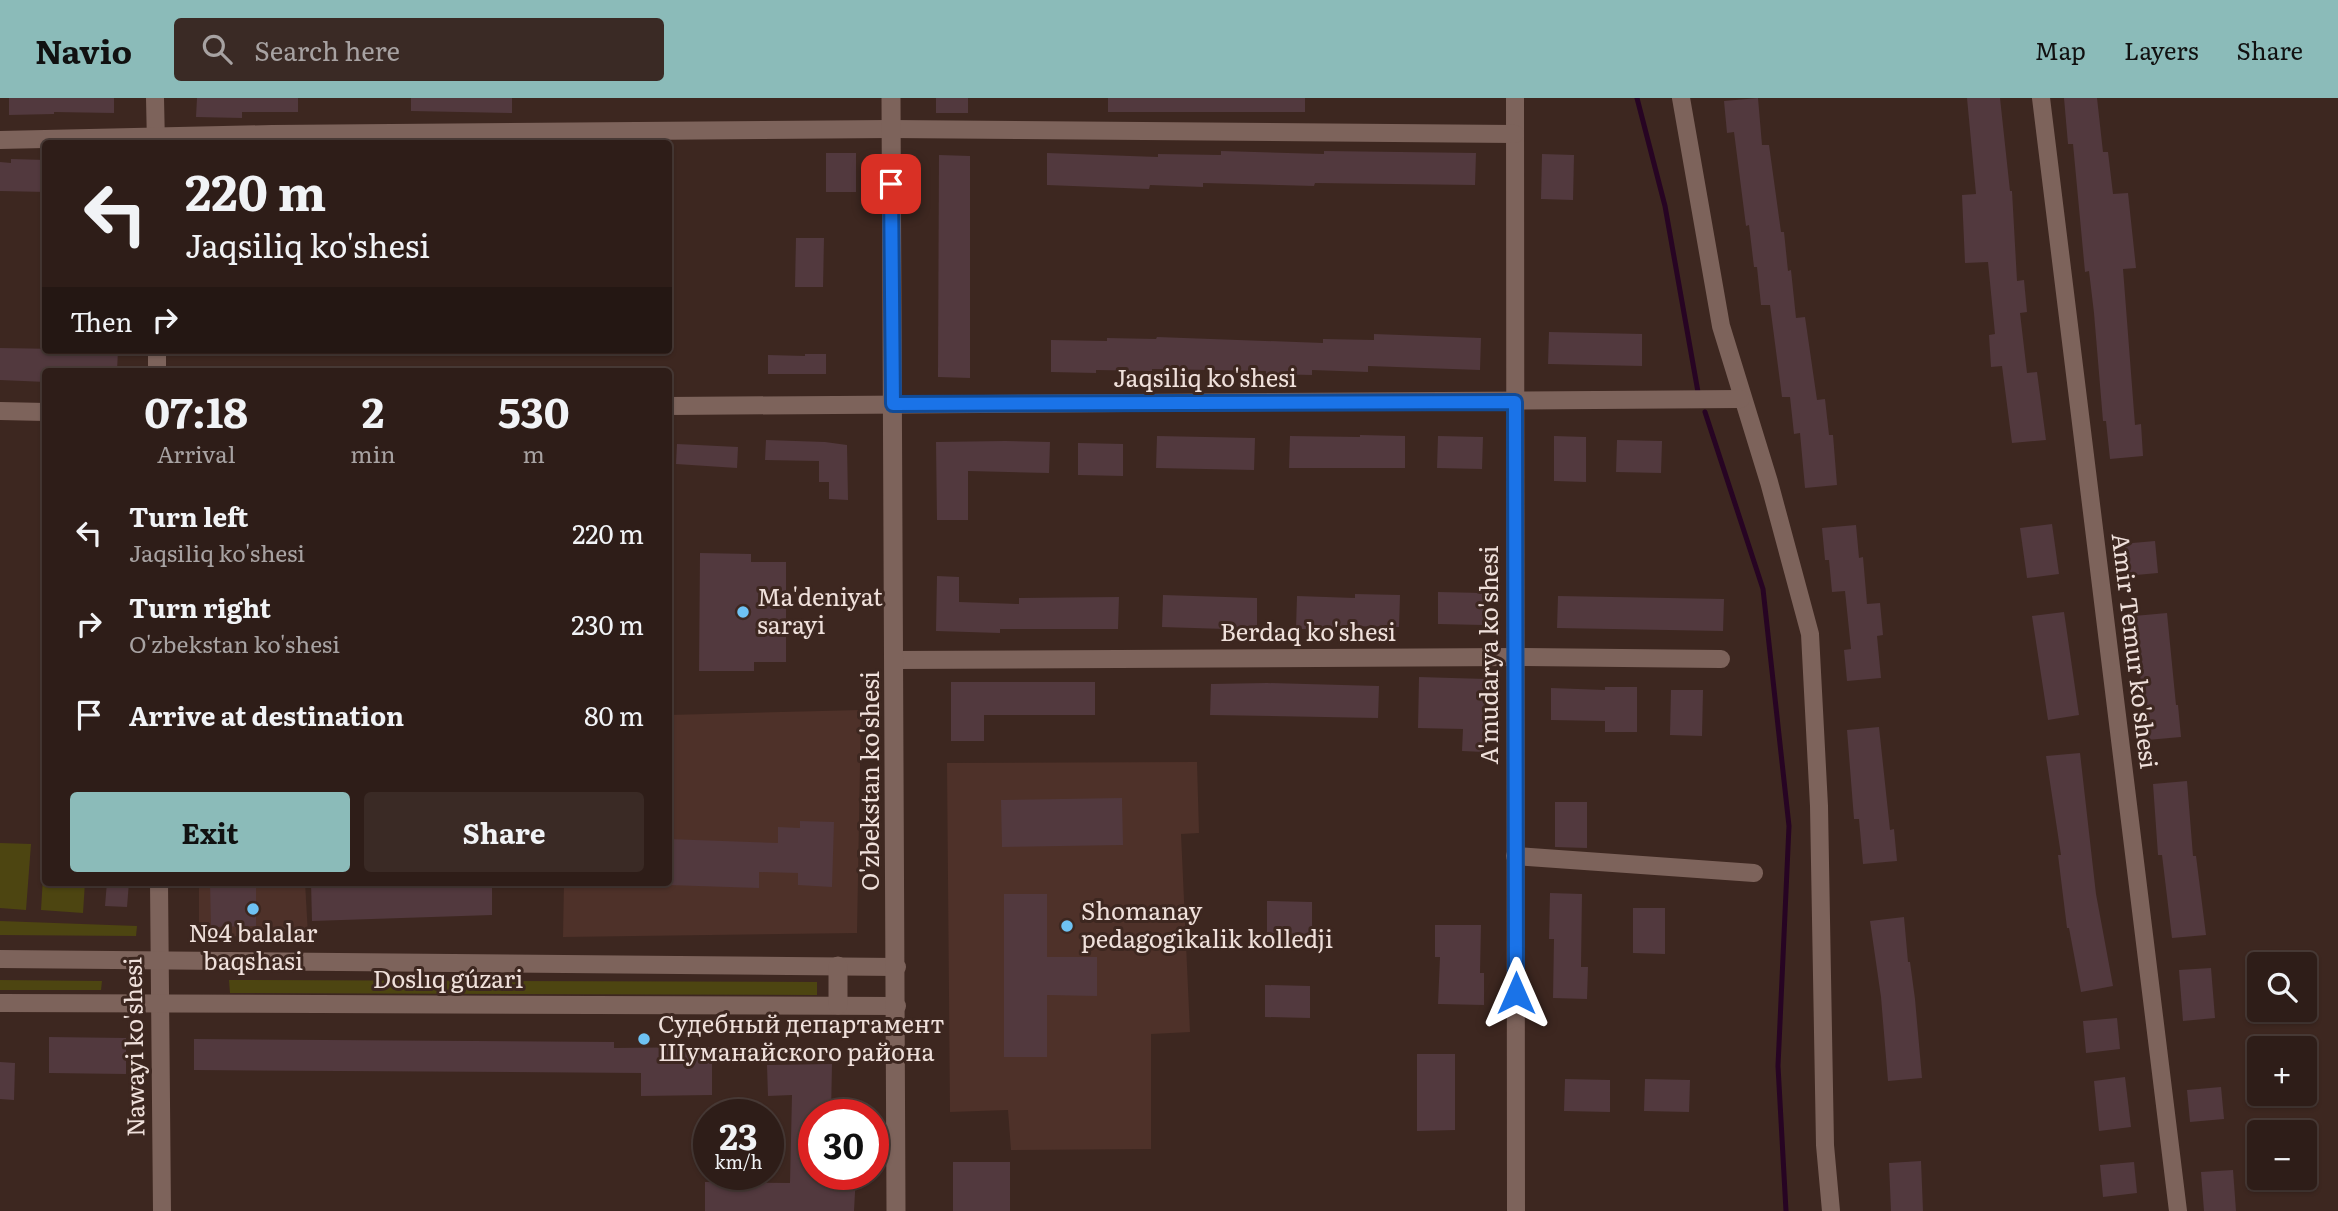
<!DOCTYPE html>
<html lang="en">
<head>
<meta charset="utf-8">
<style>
  body { margin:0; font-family:Literata,serif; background:#3a2a25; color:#f1f3f6; height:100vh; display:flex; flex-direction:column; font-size:26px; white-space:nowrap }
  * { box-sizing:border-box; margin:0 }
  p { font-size:23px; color:#a7a2a2 }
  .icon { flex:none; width:38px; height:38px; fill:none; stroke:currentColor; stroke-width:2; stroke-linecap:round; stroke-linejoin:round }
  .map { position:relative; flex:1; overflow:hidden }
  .details { position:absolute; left:42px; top:270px; width:630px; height:518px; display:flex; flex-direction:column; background:#2e1d18; border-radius:7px; box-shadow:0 2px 5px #0004,0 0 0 2px #493b37 }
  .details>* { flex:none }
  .top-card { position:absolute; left:42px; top:42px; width:630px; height:214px; border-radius:7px; box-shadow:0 2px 5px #0004,0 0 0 2px #493b37; background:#2e1d18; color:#f1f3f6; overflow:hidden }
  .tools { position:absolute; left:2247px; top:854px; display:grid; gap:14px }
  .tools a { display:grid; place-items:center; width:70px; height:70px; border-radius:7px; background:#2e1d18; box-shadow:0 2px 5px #0004,0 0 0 2px #493b37; font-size:35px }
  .speed { position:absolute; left:693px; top:1001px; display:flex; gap:14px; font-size:35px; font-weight:700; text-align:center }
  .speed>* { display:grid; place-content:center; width:91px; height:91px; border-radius:50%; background:#2e1d18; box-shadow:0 2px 5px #0004,0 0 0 2px #493b37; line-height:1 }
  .speed small { font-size:18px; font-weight:400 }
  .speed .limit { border:10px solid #d22; background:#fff; color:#111 }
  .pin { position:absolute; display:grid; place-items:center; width:60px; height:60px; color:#fff; margin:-30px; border-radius:14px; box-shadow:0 4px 10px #0006 }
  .me { position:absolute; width:77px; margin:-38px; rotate:0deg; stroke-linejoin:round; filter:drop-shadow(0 0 5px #0008) }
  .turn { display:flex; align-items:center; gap:24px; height:147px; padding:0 28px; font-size:32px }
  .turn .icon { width:91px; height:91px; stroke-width:2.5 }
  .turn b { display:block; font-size:49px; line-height:60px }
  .then { display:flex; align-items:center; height:66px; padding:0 28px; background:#0003; gap:14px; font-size:26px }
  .eta { display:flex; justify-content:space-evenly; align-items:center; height:119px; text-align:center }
  .eta b { font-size:42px; font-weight:700; line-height:49px }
  .button { display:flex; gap:14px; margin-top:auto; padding:14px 28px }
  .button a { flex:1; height:80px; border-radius:7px; background:#8bbbb9; color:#111; font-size:28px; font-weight:700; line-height:80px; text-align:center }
  .button a+a { background:#3a2a25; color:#f1f3f6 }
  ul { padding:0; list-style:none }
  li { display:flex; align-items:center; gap:21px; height:91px; padding:0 28px }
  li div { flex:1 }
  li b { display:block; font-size:26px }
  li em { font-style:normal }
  header { display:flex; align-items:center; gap:42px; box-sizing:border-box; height:98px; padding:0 35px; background:#8bbbb9; color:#111 }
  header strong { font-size:33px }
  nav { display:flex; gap:38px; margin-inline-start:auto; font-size:24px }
  .search { width:490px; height:63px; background:#3a2a25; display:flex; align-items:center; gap:18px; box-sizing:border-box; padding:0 24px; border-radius:7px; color:#a7a2a2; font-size:26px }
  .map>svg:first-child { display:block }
  .built { fill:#4e3129 }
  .green { fill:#4d4511 }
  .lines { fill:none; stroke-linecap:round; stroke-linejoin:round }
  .stream { stroke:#270423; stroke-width:5 }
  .building { fill:#52393e }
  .minor { stroke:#7d635b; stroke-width:18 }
  .tertiary { stroke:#7d635b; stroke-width:19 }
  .secondary { stroke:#7d635b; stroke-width:19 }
  .route-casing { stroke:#114b97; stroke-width:18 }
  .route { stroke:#1a73e8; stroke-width:12 }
  .poi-dot { fill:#6ec2f3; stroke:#3d2720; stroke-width:2.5 }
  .labels { text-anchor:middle; stroke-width:6; stroke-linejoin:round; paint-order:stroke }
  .street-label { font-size:24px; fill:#efe0db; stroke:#3d2720 }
  .poi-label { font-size:24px; fill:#efe0db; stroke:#3d2720; text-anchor:start }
</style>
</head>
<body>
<header>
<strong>Navio</strong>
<div class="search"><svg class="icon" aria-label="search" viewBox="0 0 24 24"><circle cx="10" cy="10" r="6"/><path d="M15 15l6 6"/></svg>Search here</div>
<nav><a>Map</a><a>Layers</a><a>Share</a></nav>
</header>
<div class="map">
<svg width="2338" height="1113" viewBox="0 0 2338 1113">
  <rect width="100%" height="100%" fill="#3d2720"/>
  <!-- built -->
  <g class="built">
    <polygon points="861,612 857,835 563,839 564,784 668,784 669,617"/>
    <polygon points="1197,664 1199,735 1181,736 1190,934 1151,936 1151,1051 1011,1052 1008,1012 950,1014 947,665"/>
    <polygon points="199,784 305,784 308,837 199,839"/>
  </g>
  <!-- green -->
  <g class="green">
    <polygon points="0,745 31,746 26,812 0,810"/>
    <polygon points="45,746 46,784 85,784 83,815 41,812"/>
    <polygon points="0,823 137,828 136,838 0,837"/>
    <polygon points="0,882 102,883 101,892 0,892"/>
    <polygon points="229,882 817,884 817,897 230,895"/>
  </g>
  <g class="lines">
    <!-- stream -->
    <g class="stream">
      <polyline points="1637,0 1665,108 1698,294"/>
      <polyline points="1705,314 1763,491 1789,728 1778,968 1786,1113"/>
    </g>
  </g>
  <!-- building -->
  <g class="building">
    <polygon points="9,0 114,0 114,15 54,14 54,16 9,17"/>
    <polygon points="197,0 298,0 298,14 242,14 242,20 196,19"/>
    <polygon points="411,0 512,0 512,15 411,13"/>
    <rect x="936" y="0" width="32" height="15"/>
    <rect x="1108" y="0" width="197" height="14"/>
    <polygon points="1758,0 1762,47 1769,47 1781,134 1784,134 1788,173 1791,172 1796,220 1805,219 1817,302 1825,301 1829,337 1833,337 1837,387 1805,390 1800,335 1794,336 1790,299 1782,299 1770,207 1761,207 1757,169 1754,169 1749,127 1746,128 1734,34 1727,35 1724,3"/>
    <polygon points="1967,0 2000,0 2010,93 2012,93 2017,183 2024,182 2027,214 2020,215 2027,275 2037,274 2046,342 2012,345 2002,268 1991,269 1989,237 1995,236 1988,164 1965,165 1962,97 1976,96"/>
    <polygon points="2064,0 2097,0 2103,54 2108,54 2113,96 2128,95 2136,170 2123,171 2135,327 2141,326 2143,358 2110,361 2106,323 2103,323 2094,215 2089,173 2085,174 2073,46 2068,46"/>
    <polygon points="1221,53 1324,56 1324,53 1476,55 1475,87 1315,85 1314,88 1203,85 1203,89 1150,87 1149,91 1047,87 1047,55 1158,59 1158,56 1221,57"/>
    <rect x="826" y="55" width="30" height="39"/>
    <polygon points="1542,56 1574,57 1573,102 1541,101"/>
    <polygon points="939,57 970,58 970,280 938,279"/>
    <polygon points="11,61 46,62 46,94 0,93 0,64 11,65"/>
    <polygon points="796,140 824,140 823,189 795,189"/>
    <polygon points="1549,234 1642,236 1642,268 1548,266"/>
    <polygon points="1374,236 1481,240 1480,272 1368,268 1368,274 1312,272 1312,277 1266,276 1266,273 1152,271 1152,273 1096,272 1096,275 1051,274 1051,242 1107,243 1107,240 1156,241 1157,239 1323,245 1323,241 1374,242"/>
    <polygon points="0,250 118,252 117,273 46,273 46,284 0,282"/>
    <polygon points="805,256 826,256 826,276 768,276 768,257 805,258"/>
    <polygon points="1360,337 1405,338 1405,370 1289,370 1290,338 1360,339"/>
    <polygon points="1157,338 1255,340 1254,372 1156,370"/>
    <polygon points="1438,338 1483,339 1482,371 1437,370"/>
    <polygon points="1554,338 1586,339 1586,384 1554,383"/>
    <polygon points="766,342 825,344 847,347 848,402 829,401 829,384 819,384 819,363 765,362"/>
    <polygon points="1617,342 1662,343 1661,375 1616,374"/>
    <polygon points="1005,343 1050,344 1049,375 968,373 968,422 937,422 936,344"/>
    <polygon points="1078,345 1123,346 1123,378 1078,377"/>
    <polygon points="677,346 738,349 737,370 676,366"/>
    <polygon points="2052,426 2059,476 2027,480 2020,430"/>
    <polygon points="1856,427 1859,460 1863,459 1867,506 1880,505 1883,537 1877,538 1881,580 1847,583 1844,552 1851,551 1845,493 1832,494 1829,462 1825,462 1822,430"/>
    <polygon points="2155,443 2158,475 2125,478 2121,446"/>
    <polygon points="700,455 751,456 751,464 786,464 786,564 754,564 754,573 699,573"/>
    <polygon points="937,478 959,479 959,504 1019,506 1019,500 1119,499 1118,531 1000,531 1000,535 936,533"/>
    <polygon points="1438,494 1483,495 1483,527 1438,526"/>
    <polygon points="1355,496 1400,497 1399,529 1342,528 1342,531 1296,531 1297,498 1355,500"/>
    <polygon points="1163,497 1257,500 1257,532 1162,529"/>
    <polygon points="1558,498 1724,501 1723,533 1557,530"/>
    <polygon points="2064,514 2079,617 2048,622 2032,518"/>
    <polygon points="2167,515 2176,607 2178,607 2181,639 2147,642 2134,518"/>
    <polygon points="1419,579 1486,581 1484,654 1462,653 1463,631 1418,630"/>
    <polygon points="951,584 1095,584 1095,617 984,617 984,643 951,643"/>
    <polygon points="1267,585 1379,588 1378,620 1210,617 1211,586"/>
    <polygon points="1605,589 1637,589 1637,634 1605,634 1605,623 1551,622 1551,590 1605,592"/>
    <polygon points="1671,592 1703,592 1702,638 1670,637"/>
    <polygon points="1879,629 1890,732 1894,731 1897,763 1863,766 1859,721 1854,721 1847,632"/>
    <polygon points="2080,655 2096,796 2113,888 2081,894 2069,830 2067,830 2058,757 2061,757 2046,658"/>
    <polygon points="2187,683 2193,758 2196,758 2206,837 2172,840 2162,757 2158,757 2153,686"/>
    <polygon points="1122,700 1123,747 1002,749 1001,702"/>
    <polygon points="1555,704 1587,704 1587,750 1555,749"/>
    <polygon points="800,723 834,724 832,789 798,787 798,775 759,774 759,790 668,787 668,741 778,745 778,729 800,730"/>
    <polygon points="107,784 129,784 127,809 105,808"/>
    <polygon points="210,784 256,784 256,828 211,829"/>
    <polygon points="311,784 492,784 492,817 312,823"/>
    <polygon points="1550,795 1582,796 1581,869 1588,869 1587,901 1553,900 1554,841 1549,841"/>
    <polygon points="1004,796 1047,796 1047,859 1097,859 1097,898 1047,897 1047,959 1004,959"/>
    <polygon points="1267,803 1312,804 1312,836 1267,835"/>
    <polygon points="1633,810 1665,810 1665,856 1633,855"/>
    <polygon points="1904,819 1908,864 1910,864 1915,901 1922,980 1888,983 1881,899 1870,823"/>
    <polygon points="1435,827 1481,827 1480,875 1484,875 1484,907 1438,906 1440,859 1435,859"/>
    <polygon points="2211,870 2215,920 2183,923 2179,872"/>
    <polygon points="1265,887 1310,888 1310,920 1265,919"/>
    <polygon points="2117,920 2120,951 2086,955 2083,923"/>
    <polygon points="49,939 126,940 126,976 49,975"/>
    <polygon points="194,941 614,944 614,950 712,949 712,997 641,998 641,975 194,972"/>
    <polygon points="1417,956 1455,956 1455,1032 1417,1033"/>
    <polygon points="0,964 15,965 14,1002 0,1001"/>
    <polygon points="832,966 831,1017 814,1017 814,1076 856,1076 854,1113 705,1113 705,1084 790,1085 792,997 768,998 767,967"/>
    <polygon points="2125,979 2131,1029 2099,1033 2094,983"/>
    <polygon points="1565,981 1610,982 1610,1014 1564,1013"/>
    <polygon points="1645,981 1690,982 1689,1014 1644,1013"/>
    <polygon points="2221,989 2224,1021 2190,1024 2187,992"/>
    <polygon points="1921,1063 1923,1113 1891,1113 1889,1065"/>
    <rect x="953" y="1064" width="57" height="49"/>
    <polygon points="2134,1064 2137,1095 2103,1099 2100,1067"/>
    <polygon points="2233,1072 2236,1113 2204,1113 2201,1074"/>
  </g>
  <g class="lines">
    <!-- minor -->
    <g class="minor">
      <polyline points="155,0 156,46"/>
      <polyline points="1515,0 1516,1113"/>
      <polyline points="1681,0 1721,228 1769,384 1810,536 1819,708 1825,1047 1831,1113"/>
      <polyline points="2041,0 2178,1113"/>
      <polyline points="0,42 272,36 890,31 1515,36"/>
      <polyline points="157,252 157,273"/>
      <path d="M 668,308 C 1026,303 1384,306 1741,301"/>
      <polyline points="0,313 46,314"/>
      <polyline points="895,562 1515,559 1721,561"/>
      <polyline points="1515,758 1754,775"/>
      <polyline points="159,784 162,1113"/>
      <polyline points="0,861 897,869"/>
      <polyline points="0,905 897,908"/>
    </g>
    <!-- tertiary -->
    <polyline class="tertiary" points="838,907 838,868"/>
    <!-- secondary -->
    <polyline class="secondary" points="891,0 896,1113"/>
  </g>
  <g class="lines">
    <defs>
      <polyline id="route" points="891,86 893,306 1515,304 1516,895"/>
    </defs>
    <!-- route casing -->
    <use href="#route" class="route-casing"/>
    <!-- route -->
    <use href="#route" class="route"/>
  </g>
  <!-- markers -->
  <g class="poi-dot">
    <circle cx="743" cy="514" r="7"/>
    <circle cx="253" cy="811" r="7"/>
    <circle cx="1067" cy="828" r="7"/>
    <circle cx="644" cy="941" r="7"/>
  </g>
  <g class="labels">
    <!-- street labels -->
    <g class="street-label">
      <text x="1205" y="289">Jaqsiliq ko'shesi</text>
      <text x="1308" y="543">Berdaq ko'shesi</text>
      <text transform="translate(2134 553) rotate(83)" y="8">Amir Temur ko'shesi</text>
      <text transform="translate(1490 557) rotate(-90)" y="8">A'mudarya ko'shesi</text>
      <text transform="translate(871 683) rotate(-90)" y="8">O'zbekstan ko'shesi</text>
      <text x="448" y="890">Doslıq gúzari</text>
      <text transform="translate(135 949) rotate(-91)" y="8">Nawayi ko'shesi</text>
    </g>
    <!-- poi labels -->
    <g class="poi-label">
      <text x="757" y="508">Ma'deniyat<tspan x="757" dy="28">sarayi</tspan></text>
      <text x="1081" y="822">Shomanay<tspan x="1081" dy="28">pedagogikalik kolledji</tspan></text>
      <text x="253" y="844" text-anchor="middle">№4 balalar<tspan x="253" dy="28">baqshasi</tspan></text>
      <text x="658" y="935">Судебный департамент<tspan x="658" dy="28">Шуманайского района</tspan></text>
    </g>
  </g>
</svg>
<div class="tools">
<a><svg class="icon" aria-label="search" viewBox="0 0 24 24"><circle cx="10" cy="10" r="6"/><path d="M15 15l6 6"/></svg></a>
<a>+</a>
<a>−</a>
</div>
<div class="speed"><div>23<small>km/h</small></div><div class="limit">30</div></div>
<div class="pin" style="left:891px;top:86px;background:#d93025"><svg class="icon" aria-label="arrive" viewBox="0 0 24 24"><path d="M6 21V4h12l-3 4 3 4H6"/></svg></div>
<svg class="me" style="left:1516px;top:895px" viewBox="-20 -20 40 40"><path d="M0-17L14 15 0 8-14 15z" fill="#1a73e8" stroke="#fff" stroke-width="4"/></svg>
<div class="top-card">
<div class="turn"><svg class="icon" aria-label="left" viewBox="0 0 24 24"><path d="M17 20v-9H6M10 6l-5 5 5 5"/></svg><div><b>220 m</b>Jaqsiliq ko'shesi</div></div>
<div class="then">Then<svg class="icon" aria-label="right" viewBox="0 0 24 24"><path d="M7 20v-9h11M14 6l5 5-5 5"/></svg></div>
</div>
<section class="details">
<div class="eta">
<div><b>07:18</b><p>Arrival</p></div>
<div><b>2</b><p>min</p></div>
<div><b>530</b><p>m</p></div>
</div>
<ul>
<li><svg class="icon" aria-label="left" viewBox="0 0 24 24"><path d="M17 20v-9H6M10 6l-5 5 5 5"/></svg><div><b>Turn left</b><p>Jaqsiliq ko'shesi</p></div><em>220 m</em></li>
<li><svg class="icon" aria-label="right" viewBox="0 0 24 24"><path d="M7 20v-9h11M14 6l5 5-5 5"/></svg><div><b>Turn right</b><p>O'zbekstan ko'shesi</p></div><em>230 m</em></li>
<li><svg class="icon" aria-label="arrive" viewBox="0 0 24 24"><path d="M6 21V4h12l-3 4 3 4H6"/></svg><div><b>Arrive at destination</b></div><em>80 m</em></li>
</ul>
<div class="button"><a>Exit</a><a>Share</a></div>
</section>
</div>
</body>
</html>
